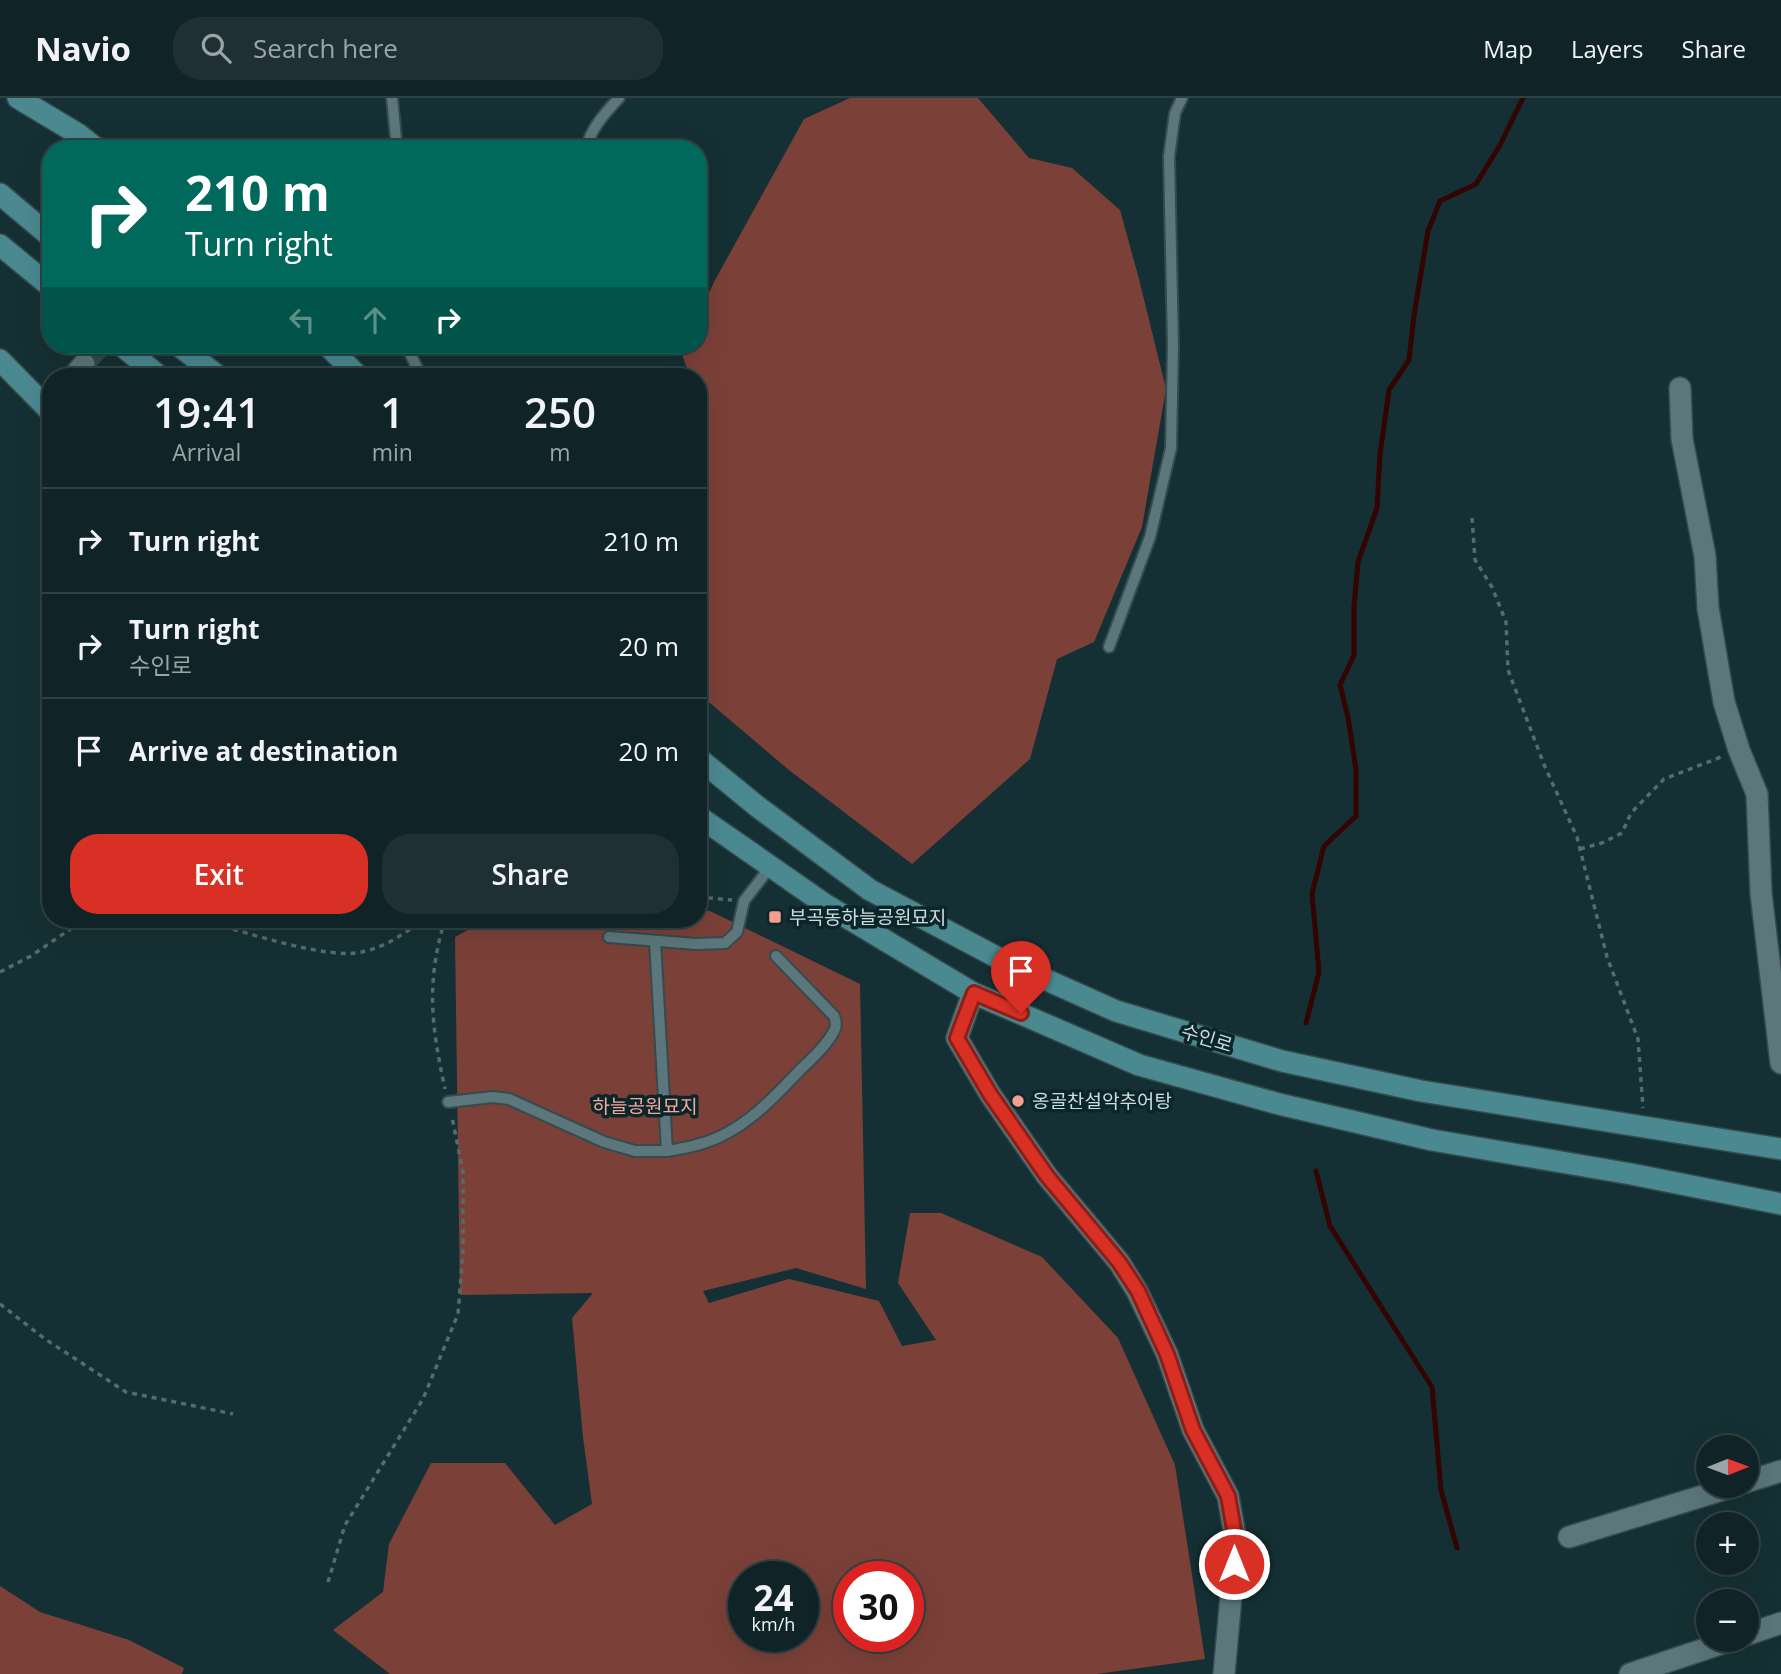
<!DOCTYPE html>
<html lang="en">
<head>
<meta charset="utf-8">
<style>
  body { margin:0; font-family:"Open Sans","Noto Sans KR",sans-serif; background:#1e3033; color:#f1f3f6; height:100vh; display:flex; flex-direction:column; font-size:26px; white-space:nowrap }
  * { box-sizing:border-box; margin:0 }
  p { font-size:23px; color:#9ca4a7 }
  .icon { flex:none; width:38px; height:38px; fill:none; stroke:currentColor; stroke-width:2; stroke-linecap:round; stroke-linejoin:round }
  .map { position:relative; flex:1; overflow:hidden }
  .details { position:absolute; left:42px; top:270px; width:665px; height:560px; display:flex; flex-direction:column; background:#102427; border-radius:28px; box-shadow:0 7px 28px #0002,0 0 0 2px #304144 }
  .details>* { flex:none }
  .top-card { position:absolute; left:42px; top:42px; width:665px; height:214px; border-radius:28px; box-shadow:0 7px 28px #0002,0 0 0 2px #304144; background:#00695c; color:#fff; overflow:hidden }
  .needle { width:46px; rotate:89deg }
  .fabs { position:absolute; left:1696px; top:1337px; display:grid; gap:14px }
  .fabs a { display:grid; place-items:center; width:63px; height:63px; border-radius:50%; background:#102427; box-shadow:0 7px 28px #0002,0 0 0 2px #304144; font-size:35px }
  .speed { position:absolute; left:728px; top:1463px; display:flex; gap:14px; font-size:35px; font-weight:700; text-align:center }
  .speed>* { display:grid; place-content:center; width:91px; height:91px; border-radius:50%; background:#102427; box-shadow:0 7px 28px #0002,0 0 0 2px #304144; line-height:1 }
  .speed small { font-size:18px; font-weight:400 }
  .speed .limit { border:10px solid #d22; background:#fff; color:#111 }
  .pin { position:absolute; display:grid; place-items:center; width:60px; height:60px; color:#fff; margin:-72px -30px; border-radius:50% 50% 50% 0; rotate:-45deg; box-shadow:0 0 7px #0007 }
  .pin .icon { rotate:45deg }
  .me { position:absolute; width:77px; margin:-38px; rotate:0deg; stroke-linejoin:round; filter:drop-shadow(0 0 5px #0008) }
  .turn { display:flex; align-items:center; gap:24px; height:147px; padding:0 28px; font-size:32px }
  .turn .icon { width:91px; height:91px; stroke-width:2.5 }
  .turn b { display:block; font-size:49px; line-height:60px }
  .lanes { display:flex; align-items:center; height:66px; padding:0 28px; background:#0003; justify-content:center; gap:35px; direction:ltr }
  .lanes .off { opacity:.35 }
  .eta { display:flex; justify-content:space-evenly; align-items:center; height:119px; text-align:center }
  .eta b { font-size:42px; font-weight:600; line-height:49px }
  .button { display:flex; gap:14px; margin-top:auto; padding:14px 28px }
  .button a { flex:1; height:80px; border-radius:28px; background:#d93025; color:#fff; font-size:28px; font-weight:600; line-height:80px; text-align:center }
  .button a+a { background:#1e3033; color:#f1f3f6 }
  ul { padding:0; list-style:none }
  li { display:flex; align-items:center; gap:21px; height:105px; padding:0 28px; border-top:2px solid #304144 }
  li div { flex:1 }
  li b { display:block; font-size:26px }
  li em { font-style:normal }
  header { display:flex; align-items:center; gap:42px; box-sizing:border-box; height:98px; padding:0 35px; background:#102427; border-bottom:2px solid #304144 }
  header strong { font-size:33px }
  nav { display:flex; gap:38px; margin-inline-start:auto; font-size:24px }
  .search { width:490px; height:63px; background:#1e3033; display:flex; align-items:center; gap:18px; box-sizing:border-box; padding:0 24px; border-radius:28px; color:#9ca4a7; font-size:26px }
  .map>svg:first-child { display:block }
  .green { fill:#7b4138; fill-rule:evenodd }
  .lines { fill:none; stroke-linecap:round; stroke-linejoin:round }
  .stream { stroke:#320402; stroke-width:5 }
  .street-tunnel { stroke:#314a4e; stroke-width:21; stroke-dasharray:21 10; stroke-linecap:butt }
  .lane-casing { stroke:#354b4e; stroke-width:14 }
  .street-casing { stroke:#354b4e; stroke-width:24 }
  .primary-casing { stroke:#354b4e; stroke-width:24 }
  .path { stroke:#546b6f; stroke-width:3.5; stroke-dasharray:5 5; stroke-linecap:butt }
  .lane { stroke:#5b777b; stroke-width:10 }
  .street { stroke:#5b777b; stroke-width:21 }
  .primary { stroke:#4b8991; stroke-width:21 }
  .route-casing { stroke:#8d1f18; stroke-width:18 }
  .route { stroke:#d93025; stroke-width:12 }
  .poi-dot { fill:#f59d8e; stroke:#0b262a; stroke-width:2.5 }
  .labels { text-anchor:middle; stroke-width:7; stroke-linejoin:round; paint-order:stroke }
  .poi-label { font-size:19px; fill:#cddcde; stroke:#0b262a; text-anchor:start }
  .street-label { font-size:19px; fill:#cddcde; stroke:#0b262a }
  .park-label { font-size:19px; fill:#f4a89b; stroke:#0b262a }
</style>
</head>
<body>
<header>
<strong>Navio</strong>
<div class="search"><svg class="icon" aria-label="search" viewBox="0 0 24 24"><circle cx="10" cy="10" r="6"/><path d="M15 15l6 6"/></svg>Search here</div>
<nav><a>Map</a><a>Layers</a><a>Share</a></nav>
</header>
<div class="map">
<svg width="1781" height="1576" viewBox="0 0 1781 1576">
  <rect width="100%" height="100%" fill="#153034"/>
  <!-- green -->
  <g class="green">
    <path d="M 850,0 L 978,0 L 1029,60 L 1072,70 L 1120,112 L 1139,181 L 1166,291 L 1142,429 L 1094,544 L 1057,561 L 1030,661 L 912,766 L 789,672 L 698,595 L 698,331 C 704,314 698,297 698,278 L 690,278 L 682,257 L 687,247 L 698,247 L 698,220 L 714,184 L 804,21 Z"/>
    <path d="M 698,812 L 710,813 L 860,886 L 866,1191 L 796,1170 L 703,1193 L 709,1205 L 789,1181 L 879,1203 L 902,1248 L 936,1242 L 898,1185 L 910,1115 L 941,1115 L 1042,1159 L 1118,1240 L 1175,1367 L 1205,1561 L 1097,1576 L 390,1576 L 333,1532 L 383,1494 L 389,1446 L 431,1365 L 505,1365 L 555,1427 L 592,1406 L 583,1339 L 572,1220 L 593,1195 L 460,1197 L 455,839 L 488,821 L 698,821 ZM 744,1479 L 803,1479 L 803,1538 L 744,1538 ZM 849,1479 L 908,1479 L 908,1538 L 849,1538 Z"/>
    <polygon points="0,1488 40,1514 129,1542 184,1570 182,1576 0,1576"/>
  </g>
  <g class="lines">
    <!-- stream -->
    <g class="stream">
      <polyline points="1306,925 1319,874 1312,796 1324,748 1356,718 1356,672 1348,619 1340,587 1354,557 1354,509 1358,464 1377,410 1380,356 1389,292 1409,262 1414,217 1428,133 1440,103 1476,86 1500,47 1523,0"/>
      <polyline points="1316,1073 1330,1128 1432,1289 1441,1392 1457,1450"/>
    </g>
    <!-- street-tunnel -->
    <polyline class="street-tunnel" points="84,266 102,247"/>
    <defs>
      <g id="lane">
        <polyline points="392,0 397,51"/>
        <path d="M 586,51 C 591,30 605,15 619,0"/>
        <polyline points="406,247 421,278"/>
        <polyline points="1109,549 1150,439 1171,350 1173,248 1169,59 1175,15 1182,0"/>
        <polyline points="609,839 696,846 725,845 737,834 744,803 771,768"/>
        <path d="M 655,843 L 667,1053 C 685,1050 702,1047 719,1039 C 752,1024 777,996 802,970 C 813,960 827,947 834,933 C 837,928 836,923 834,918 L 776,858"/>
        <polyline points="448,1004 493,999 509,1001 604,1044 635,1053 667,1053"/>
      </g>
      <g id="street">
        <polyline points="74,278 84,266"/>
        <polyline points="1680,290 1682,341 1705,458 1708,510 1724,604 1739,652 1757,696 1761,795 1781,965"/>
        <polyline points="973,895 957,940 990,996 1047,1078 1119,1164 1137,1193 1167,1256 1193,1332 1228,1398 1236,1443 1224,1576"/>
        <polyline points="1746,1384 1781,1373"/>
        <polyline points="1569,1439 1735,1388"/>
        <polyline points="1746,1537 1781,1525"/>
        <polyline points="1630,1576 1732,1542"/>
      </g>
      <g id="primary">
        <polyline points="18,0 78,36 97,51"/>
        <polyline points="0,96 51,139"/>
        <polyline points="0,147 51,189"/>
        <polyline points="121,247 159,278"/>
        <polyline points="178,247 218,278"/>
        <polyline points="327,247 358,278"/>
        <polyline points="0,262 51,314"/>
        <polyline points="698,660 758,709 870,792 1004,863 1116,913 1282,963 1421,993 1781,1051"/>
        <polyline points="698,718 826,807 973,895 1139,967 1279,1006 1432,1042 1631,1076 1781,1106"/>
      </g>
    </defs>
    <!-- lane casing -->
    <use href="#lane" class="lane-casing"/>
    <!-- street casing -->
    <use href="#street" class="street-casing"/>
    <!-- primary casing -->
    <use href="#primary" class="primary-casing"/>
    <!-- path -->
    <g class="path">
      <polyline points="1472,420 1475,462 1492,489 1506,524 1508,572 1545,669 1577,739 1607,859 1638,941 1643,1010"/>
      <polyline points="1580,751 1602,745 1622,735 1631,715 1664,681 1721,659"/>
      <polyline points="698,799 732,802"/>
      <polyline points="340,821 375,821"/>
      <path d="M 445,821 C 426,885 431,926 445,991"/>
      <path d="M 214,826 C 249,835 329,862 362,854 C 384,850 407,834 424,821"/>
      <polyline points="0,874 31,858 85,821"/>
      <polyline points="0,1206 45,1241 126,1294 233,1316"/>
      <polyline points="328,1484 345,1427 423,1301 458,1216 463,1153 463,1074 452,1019"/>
    </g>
    <!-- lane -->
    <use href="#lane" class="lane"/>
    <!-- street -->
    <use href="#street" class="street"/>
    <!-- primary -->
    <use href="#primary" class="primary"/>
  </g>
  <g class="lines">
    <defs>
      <polyline id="route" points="1021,915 974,895 957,940 990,996 1047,1078 1119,1164 1138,1193 1167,1256 1193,1332 1228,1398 1236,1443 1234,1466"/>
    </defs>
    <!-- route casing -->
    <use href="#route" class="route-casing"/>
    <!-- route -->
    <use href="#route" class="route"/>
  </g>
  <!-- markers -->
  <g class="poi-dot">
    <rect x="768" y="812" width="14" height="14" rx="3.5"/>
    <circle cx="1018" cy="1003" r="7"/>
  </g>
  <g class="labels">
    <!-- poi labels -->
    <g class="poi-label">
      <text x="789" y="826">부곡동하늘공원묘지</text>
      <text x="1032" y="1010">옹골찬설악추어탕</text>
    </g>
    <!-- street labels -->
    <g class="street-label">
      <text transform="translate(1207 940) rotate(17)" y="7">수인로</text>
    </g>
    <!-- park labels -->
    <g class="park-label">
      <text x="645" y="1015">하늘공원묘지</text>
    </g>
  </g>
</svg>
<div class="fabs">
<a><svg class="needle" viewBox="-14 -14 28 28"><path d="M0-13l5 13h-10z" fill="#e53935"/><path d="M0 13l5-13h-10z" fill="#9ca4a7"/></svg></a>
<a>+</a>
<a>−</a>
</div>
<div class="speed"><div>24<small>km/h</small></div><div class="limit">30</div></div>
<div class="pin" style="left:1021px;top:915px;background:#d93025"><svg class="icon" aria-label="arrive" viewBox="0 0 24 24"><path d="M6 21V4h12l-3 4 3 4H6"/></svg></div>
<svg class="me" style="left:1234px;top:1466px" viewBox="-20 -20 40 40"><circle r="17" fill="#d93025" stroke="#fff" stroke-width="3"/><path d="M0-11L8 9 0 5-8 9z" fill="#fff"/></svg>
<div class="top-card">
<div class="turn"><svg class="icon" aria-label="right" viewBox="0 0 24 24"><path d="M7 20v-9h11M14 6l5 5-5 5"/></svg><div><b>210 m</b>Turn right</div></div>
<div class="lanes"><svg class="icon off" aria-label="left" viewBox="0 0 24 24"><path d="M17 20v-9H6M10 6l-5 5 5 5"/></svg><svg class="icon off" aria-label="ahead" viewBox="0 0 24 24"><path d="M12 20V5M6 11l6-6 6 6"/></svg><svg class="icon" aria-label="right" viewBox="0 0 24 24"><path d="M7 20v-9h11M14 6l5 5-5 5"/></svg></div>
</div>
<section class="details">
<div class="eta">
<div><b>19:41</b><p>Arrival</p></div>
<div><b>1</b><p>min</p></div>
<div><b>250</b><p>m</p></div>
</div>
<ul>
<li><svg class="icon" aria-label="right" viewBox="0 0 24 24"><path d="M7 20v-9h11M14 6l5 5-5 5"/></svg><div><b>Turn right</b></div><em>210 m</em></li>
<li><svg class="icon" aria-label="right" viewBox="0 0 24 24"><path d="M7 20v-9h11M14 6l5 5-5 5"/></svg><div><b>Turn right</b><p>수인로</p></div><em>20 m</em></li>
<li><svg class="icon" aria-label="arrive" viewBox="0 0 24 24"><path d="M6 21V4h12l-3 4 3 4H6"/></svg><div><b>Arrive at destination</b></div><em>20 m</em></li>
</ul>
<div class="button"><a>Exit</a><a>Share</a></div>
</section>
</div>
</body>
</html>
